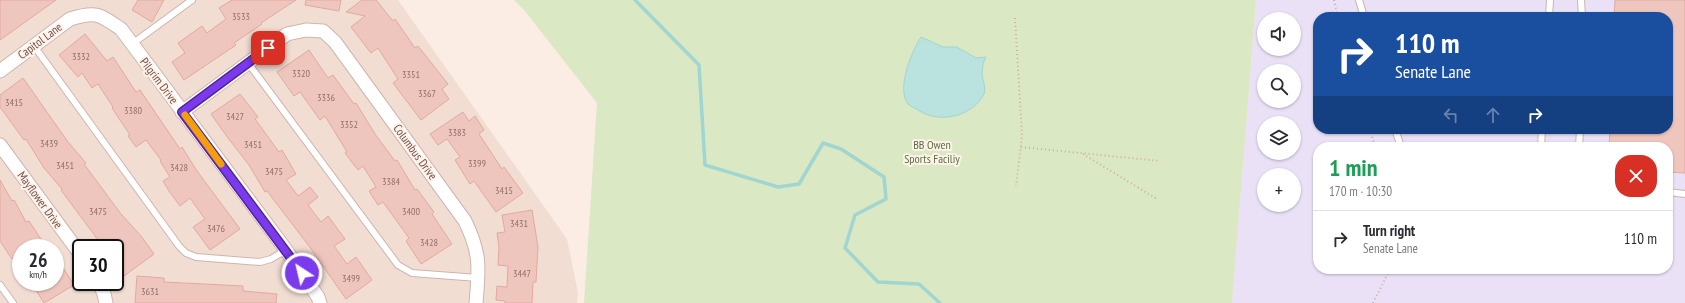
<!DOCTYPE html>
<html lang="en">
<head>
<meta charset="utf-8">
<style>
  body { margin:0; font-family:"PT Sans Narrow",sans-serif; background:#f7f7f7; color:#2b2b33; height:100vh; display:flex; flex-direction:column; font-size:15px; white-space:nowrap }
  * { box-sizing:border-box; margin:0 }
  p { font-size:13px; color:#7c7c81 }
  .icon { flex:none; width:22px; height:22px; fill:none; stroke:currentColor; stroke-width:2; stroke-linecap:round; stroke-linejoin:round }
  .map { position:relative; flex:1; overflow:hidden }
  .side { position:absolute; left:1313px; top:142px; width:360px; height:132px; display:flex; flex-direction:column; background:#fff; border-radius:16px; box-shadow:0 1px 3px #0004 }
  .side>* { flex:none }
  .hud { position:absolute; left:1313px; top:12px; width:360px; height:122px; border-radius:16px; box-shadow:0 1px 3px #0004; background:#1a4fa0; color:#fff; overflow:hidden }
  .controls { position:absolute; left:1257px; top:12px; display:grid; gap:8px }
  .controls a { display:grid; place-items:center; width:44px; height:44px; border-radius:50%; background:#fff; box-shadow:0 1px 3px #0004; font-size:20px }
  .speed { position:absolute; left:12px; top:239px; display:flex; gap:8px; font-size:20px; font-weight:700; text-align:center }
  .speed>* { display:grid; place-content:center; width:52px; height:52px; border-radius:50%; background:#fff; box-shadow:0 1px 3px #0004; line-height:1 }
  .speed small { font-size:10px; font-weight:400 }
  .speed .limit { border:2px solid #111; border-radius:6px; background:#fff; color:#111 }
  .pin { position:absolute; display:grid; place-items:center; width:34px; height:34px; color:#fff; margin:-17px; border-radius:8px; box-shadow:0 2px 6px #0006 }
  .me { position:absolute; width:44px; margin:-22px; rotate:325deg; stroke-linejoin:round; filter:drop-shadow(0 0 3px #0008) }
  .turn { display:flex; align-items:center; gap:14px; height:84px; padding:0 16px; font-size:18px }
  .turn .icon { width:52px; height:52px; stroke-width:2.5 }
  .turn b { display:block; font-size:28px; line-height:34px }
  .lanes { display:flex; align-items:center; height:38px; padding:0 16px; background:#0003; justify-content:center; gap:20px; direction:ltr }
  .lanes .off { opacity:.35 }
  .round { display:grid; place-items:center; flex:none; width:42px; height:42px; border-radius:16px; background:#f7f7f7 }
  .head { display:flex; align-items:center; justify-content:space-between; height:68px; padding:0 16px }
  h1 { font-size:24px; font-weight:600; line-height:30px; color:#1e9e55 }
  ul { padding:0; list-style:none }
  li { display:flex; align-items:center; gap:12px; height:56px; padding:0 16px; border-top:1px solid #e1e1e2 }
  li div { flex:1 }
  li b { display:block; font-size:15px }
  li em { font-style:normal }
  .map>svg:first-child { display:block }
  .residential { fill:#f2ddd3; fill-rule:evenodd }
  .education { fill:#eae1f7; fill-rule:evenodd }
  .green { fill:#dae8c4 }
  .water { fill:#bae3e0; stroke:#a1d5d1 }
  .lines { fill:none; stroke-linecap:round; stroke-linejoin:round }
  .stream { stroke:#a1d5d1; stroke-width:3.5 }
  .building { fill:#efc6bd; stroke:#e1a99f }
  .service-casing { stroke:#ceb5ae; stroke-width:8 }
  .minor-casing { stroke:#ceb5ae; stroke-width:15 }
  .path { stroke:#d4a9a1; stroke-width:2; stroke-dasharray:1 3; stroke-linecap:butt }
  .service { stroke:#fff; stroke-width:6 }
  .minor { stroke:#fff; stroke-width:13 }
  .route-casing { stroke:#51269a; stroke-width:10 }
  .route { stroke:#7c3aed; stroke-width:7 }
  .slow { stroke:#f59e0b; stroke-width:7 }
  .labels { text-anchor:middle; stroke-width:4; stroke-linejoin:round; paint-order:stroke }
  .number-label { font-size:10px; fill:#916e68 }
  .street-label { font-size:12px; fill:#72504b; stroke:#fef2ea }
  .park-label { font-size:12px; fill:#5a7241; stroke:#fef2ea }
</style>
</head>
<body>
<div class="map">
<svg width="1685" height="303" viewBox="0 0 1685 303">
  <rect width="100%" height="100%" fill="#fbede4"/>
  <!-- residential -->
  <path class="residential" d="M 0,0 L 398,0 L 567,239 L 578,293 L 577,303 L 0,303 ZM 21,248 L 55,248 L 55,282 L 21,282 ZM 81,248 L 115,248 L 115,282 L 81,282 Z"/>
  <!-- education -->
  <path class="education" d="M 1256,0 L 1685,0 L 1685,303 L 1232,303 ZM 1318,17 L 1668,17 L 1668,129 L 1318,129 ZM 1264,19 L 1294,19 L 1294,49 L 1264,49 ZM 1264,71 L 1294,71 L 1294,101 L 1264,101 ZM 1264,123 L 1294,123 L 1294,153 L 1264,153 ZM 1318,147 L 1668,147 L 1668,269 L 1318,269 ZM 1264,175 L 1294,175 L 1294,205 L 1264,205 Z"/>
  <!-- green -->
  <polygon class="green" points="514,0 1256,0 1232,303 584,303 597,103 524,10"/>
  <!-- water -->
  <path class="water" d="M 921,37 L 943,47 L 957,47 L 976,58 L 986,57 C 983,62 982,68 982,75 C 983,81 987,89 983,96 C 970,117 939,124 918,110 C 915,108 910,106 908,104 C 896,88 912,51 921,37 Z"/>
  <g class="lines">
    <!-- stream -->
    <polyline class="stream" points="635,0 699,65 705,165 778,187 799,184 823,143 841,149 884,177 886,199 855,215 845,248 878,282 919,284 940,303"/>
  </g>
  <!-- building -->
  <g class="building">
    <polygon points="0,0 56,0 0,40"/>
    <polygon points="138,0 164,0 152,22 132,10"/>
    <polygon points="232,0 296,0 261,23 262,24 234,43 236,45 184,80 172,62 185,53 178,43 202,26 207,33 226,19 219,8"/>
    <polygon points="306,0 341,0 339,11 305,5"/>
    <polygon points="362,0 376,0 393,21 395,19 415,48 418,46 448,84 442,89 449,99 421,120 393,83 398,79 378,48 371,53 351,27 365,16 346,12"/>
    <polygon points="1615,0 1685,0 1685,173 1668,172 1668,147 1609,147 1610,129 1668,129 1668,17 1614,17"/>
    <polygon points="85,34 107,61 113,57 136,92 140,90 180,149 182,147 197,171 240,229 210,250 193,227 205,219 190,198 180,206 169,191 163,181 170,177 160,161 161,160 146,140 136,147 128,136 130,135 112,108 113,107 98,84 92,88 82,73 78,77 59,55"/>
    <polygon points="309,50 328,78 333,75 354,104 356,103 375,134 395,161 397,160 415,190 417,189 434,212 432,214 452,244 421,264 406,241 409,238 383,202 378,205 369,191 376,187 363,166 358,170 345,153 347,152 325,116 320,120 300,92 294,96 277,72"/>
    <polygon points="23,78 68,142 86,163 84,164 121,214 141,236 154,254 124,276 115,264 115,248 104,248 61,190 62,189 44,168 26,139 24,140 0,107 0,95"/>
    <polygon points="240,94 258,117 255,119 279,152 282,150 296,174 286,180 298,196 310,187 318,197 308,205 321,222 328,216 345,239 334,246 347,264 356,257 372,280 346,299 309,246 267,191 265,192 249,165 228,138 211,114"/>
    <polygon points="463,112 469,121 475,116 484,130 479,134 502,169 504,167 523,193 496,212 474,181 470,184 455,160 460,157 447,139 438,145 430,134"/>
    <polygon points="0,180 12,201 14,200 26,222 29,221 47,248 21,248 21,253 12,259 0,241"/>
    <polygon points="532,210 538,247 536,282 533,282 532,303 505,303 505,301 496,300 497,286 507,287 508,266 498,265 499,247 497,233 505,232 502,215"/>
    <polygon points="55,255 74,285 44,303 31,282 55,282"/>
    <polygon points="137,276 164,278 164,282 243,286 243,291 277,294 276,303 135,303"/>
  </g>
  <g class="lines">
    <defs>
      <g id="service">
        <polyline points="1359,0 1364,17"/>
        <polyline points="1581,0 1582,17"/>
        <polyline points="1549,17 1550,0"/>
        <polyline points="132,44 192,0"/>
        <polyline points="34,46 179,246 186,253 196,257 260,262 271,259 286,250"/>
        <polyline points="248,63 398,265 412,273 478,278"/>
        <polyline points="1395,129 1401,147"/>
        <polyline points="1541,147 1542,129"/>
        <polyline points="1579,147 1580,129"/>
        <polyline points="1668,192 1685,194"/>
        <polyline points="0,285 13,303"/>
      </g>
      <g id="minor">
        <path d="M 0,71 L 70,19 C 96,11 99,14 121,29 L 286,250 L 318,297 L 320,303"/>
        <path d="M 182,112 L 287,34 L 306,30 L 323,31 L 335,42 L 465,221 C 481,254 479,268 476,303"/>
        <polyline points="0,145 81,255"/>
        <polyline points="99,282 104,294 106,303"/>
      </g>
    </defs>
    <!-- service casing -->
    <use href="#service" class="service-casing"/>
    <!-- minor casing -->
    <use href="#minor" class="minor-casing"/>
    <!-- path -->
    <g class="path">
      <polyline points="1334,0 1338,17"/>
      <polyline points="1015,18 1022,136 1016,186"/>
      <polyline points="1370,129 1375,147"/>
      <polyline points="1021,147 1160,161"/>
      <polyline points="1083,154 1157,199"/>
      <polyline points="1373,303 1390,269"/>
    </g>
    <!-- service -->
    <use href="#service" class="service"/>
    <!-- minor -->
    <use href="#minor" class="minor"/>
  </g>
  <g class="lines">
    <defs>
      <polyline id="route" points="268,48 182,112 302,273"/>
    </defs>
    <!-- route casing -->
    <use href="#route" class="route-casing"/>
    <!-- route -->
    <use href="#route" class="route"/>
    <!-- slow -->
    <polyline class="slow" points="185,115 221,164"/>
  </g>
  <g class="labels">
    <!-- number labels -->
    <g class="number-label">
      <text x="241" y="20">3533</text>
      <text x="81" y="60">3332</text>
      <text x="301" y="77">3320</text>
      <text x="411" y="78">3351</text>
      <text x="427" y="97">3367</text>
      <text x="326" y="101">3336</text>
      <text x="14" y="106">3415</text>
      <text x="133" y="114">3380</text>
      <text x="235" y="120">3427</text>
      <text x="349" y="128">3352</text>
      <text x="457" y="136">3383</text>
      <text x="49" y="147">3439</text>
      <text x="253" y="148">3451</text>
      <text x="477" y="167">3399</text>
      <text x="65" y="169">3451</text>
      <text x="179" y="171">3428</text>
      <text x="274" y="175">3475</text>
      <text x="391" y="185">3384</text>
      <text x="504" y="194">3415</text>
      <text x="98" y="215">3475</text>
      <text x="411" y="215">3400</text>
      <text x="519" y="227">3431</text>
      <text x="216" y="232">3476</text>
      <text x="429" y="246">3428</text>
      <text x="522" y="277">3447</text>
      <text x="351" y="282">3499</text>
      <text x="150" y="295">3631</text>
    </g>
    <!-- street labels -->
    <g class="street-label">
      <text transform="translate(40 41) rotate(-37)" y="4">Capitol Lane</text>
      <text transform="translate(159 81) rotate(53)" y="4">Pilgrim Drive</text>
      <text transform="translate(415 152) rotate(54)" y="4">Columbus Drive</text>
      <text transform="translate(40 200) rotate(54)" y="4">Mayflower Drive</text>
    </g>
    <!-- park labels -->
    <g class="park-label">
      <text x="932" y="149">BB Owen<tspan x="932" dy="14">Sports Faciliy</tspan></text>
    </g>
  </g>
</svg>
<div class="controls">
<a><svg class="icon" aria-label="sound" viewBox="0 0 24 24"><path d="M4 9h4l5-4v14l-5-4H4zM17 9q2 3 0 6"/></svg></a>
<a><svg class="icon" aria-label="search" viewBox="0 0 24 24"><circle cx="10" cy="10" r="6"/><path d="M15 15l6 6"/></svg></a>
<a><svg class="icon" aria-label="layers" viewBox="0 0 24 24"><path d="M12 4l9 5-9 5-9-5zM3 14l9 5 9-5"/></svg></a>
<a>+</a>
</div>
<div class="speed"><div>26<small>km/h</small></div><div class="limit">30</div></div>
<div class="pin" style="left:268px;top:48px;background:#d93025"><svg class="icon" aria-label="arrive" viewBox="0 0 24 24"><path d="M6 21V4h12l-3 4 3 4H6"/></svg></div>
<svg class="me" style="left:302px;top:273px" viewBox="-20 -20 40 40"><circle r="17" fill="#7c3aed" stroke="#fff" stroke-width="3"/><path d="M0-11L8 9 0 5-8 9z" fill="#fff"/></svg>
<div class="hud">
<div class="turn"><svg class="icon" aria-label="right" viewBox="0 0 24 24"><path d="M7 20v-9h11M14 6l5 5-5 5"/></svg><div><b>110 m</b>Senate Lane</div></div>
<div class="lanes"><svg class="icon off" aria-label="left" viewBox="0 0 24 24"><path d="M17 20v-9H6M10 6l-5 5 5 5"/></svg><svg class="icon off" aria-label="ahead" viewBox="0 0 24 24"><path d="M12 20V5M6 11l6-6 6 6"/></svg><svg class="icon" aria-label="right" viewBox="0 0 24 24"><path d="M7 20v-9h11M14 6l5 5-5 5"/></svg></div>
</div>
<section class="side">
<div class="head"><div><h1>1 min</h1><p>170 m · 10:30</p></div><a class="round" style="background:#d93025;color:#fff"><svg class="icon" aria-label="close" viewBox="0 0 24 24"><path d="M6 6l12 12M18 6L6 18"/></svg></a></div>
<ul>
<li><svg class="icon" aria-label="right" viewBox="0 0 24 24"><path d="M7 20v-9h11M14 6l5 5-5 5"/></svg><div><b>Turn right</b><p>Senate Lane</p></div><em>110 m</em></li>
</ul>
</section>
</div>
</body>
</html>
